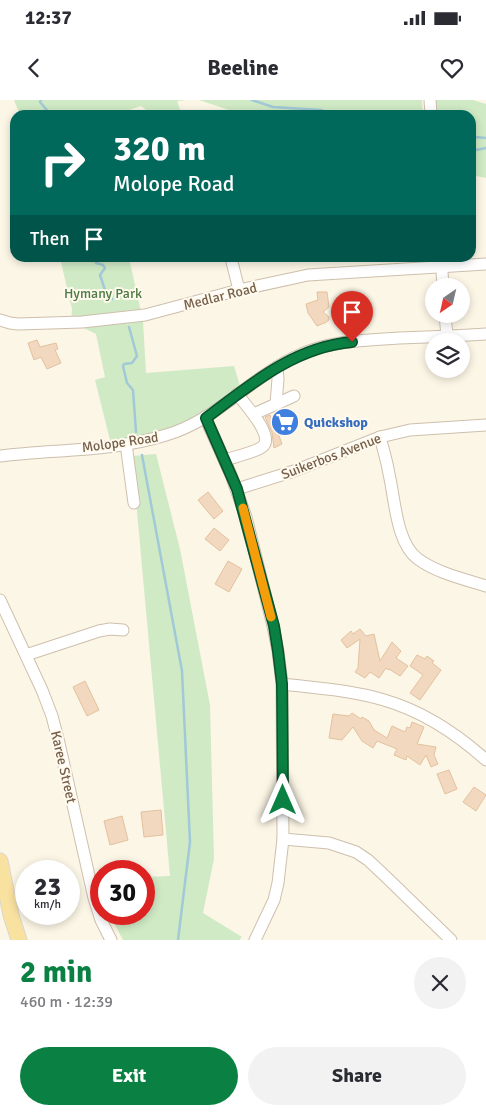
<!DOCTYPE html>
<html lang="en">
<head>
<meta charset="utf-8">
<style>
  body { margin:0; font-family:Signika,sans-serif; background:#f2f2f3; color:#2b2b33; height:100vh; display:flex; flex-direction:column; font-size:19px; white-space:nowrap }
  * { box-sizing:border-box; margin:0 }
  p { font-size:16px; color:#7c7c81 }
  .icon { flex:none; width:28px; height:28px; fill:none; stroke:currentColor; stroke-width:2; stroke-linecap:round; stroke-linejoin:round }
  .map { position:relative; height:840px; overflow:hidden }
  .details { display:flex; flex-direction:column; background:#fff; flex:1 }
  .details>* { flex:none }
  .guide { position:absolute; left:10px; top:10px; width:466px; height:152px; border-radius:15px; box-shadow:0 2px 8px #0003; background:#00695c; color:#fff; overflow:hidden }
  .needle { width:32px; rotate:214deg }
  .tools { position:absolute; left:425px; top:178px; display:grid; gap:10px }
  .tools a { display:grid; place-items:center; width:45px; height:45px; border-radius:50%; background:#fff; box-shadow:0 2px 8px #0003; font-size:25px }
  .speed { position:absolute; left:15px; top:760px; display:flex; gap:10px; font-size:25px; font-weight:700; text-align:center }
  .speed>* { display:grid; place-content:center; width:65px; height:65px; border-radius:50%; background:#fff; box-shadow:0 2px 8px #0003; line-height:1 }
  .speed small { font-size:12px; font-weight:400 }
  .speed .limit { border:8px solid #d22; background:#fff; color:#111 }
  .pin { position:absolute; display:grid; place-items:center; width:42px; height:42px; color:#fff; margin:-51px -21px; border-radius:50% 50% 50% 0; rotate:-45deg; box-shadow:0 0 5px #0007 }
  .pin .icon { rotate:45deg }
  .me { position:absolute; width:55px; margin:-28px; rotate:0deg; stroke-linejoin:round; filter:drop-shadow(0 0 4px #0008) }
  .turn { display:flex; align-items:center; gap:18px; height:105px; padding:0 20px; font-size:22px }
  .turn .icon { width:65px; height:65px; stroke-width:2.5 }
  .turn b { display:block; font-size:35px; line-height:42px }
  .then { display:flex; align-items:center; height:48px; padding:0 20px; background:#0003; gap:10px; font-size:19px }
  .round { display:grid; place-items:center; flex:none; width:52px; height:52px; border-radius:26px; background:#f2f2f3 }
  .overview { display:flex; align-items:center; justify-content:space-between; height:85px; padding:0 20px }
  h1 { font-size:30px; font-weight:700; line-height:38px; color:#0b8043 }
  .action { display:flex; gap:10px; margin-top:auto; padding:10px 20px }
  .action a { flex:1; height:58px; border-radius:30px; background:#0b8043; color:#fff; font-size:20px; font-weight:700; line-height:58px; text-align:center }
  .action a+a { background:#f2f2f3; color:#2b2b33 }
  .status { display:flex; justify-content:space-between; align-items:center; height:35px; padding:0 25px; background:#fff; direction:ltr }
  .status svg { height:14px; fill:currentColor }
  header { display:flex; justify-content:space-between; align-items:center; height:65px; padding:0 20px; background:#fff; font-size:22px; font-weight:700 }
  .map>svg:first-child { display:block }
  .green { fill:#d0eac5 }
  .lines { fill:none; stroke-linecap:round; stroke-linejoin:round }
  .stream { stroke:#a1c9d7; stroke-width:2.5 }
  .building { fill:#f1d8be; stroke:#e4c19f }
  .minor-casing { stroke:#cebfad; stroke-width:13 }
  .major-casing { stroke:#dbd5d0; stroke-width:17 }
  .minor { stroke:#fff; stroke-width:11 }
  .major { stroke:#f9e2a0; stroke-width:15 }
  .route-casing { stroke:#07532c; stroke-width:12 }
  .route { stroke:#0b8043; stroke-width:9 }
  .slow { stroke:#f59e0b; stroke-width:9 }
  .labels { text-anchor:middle; stroke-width:4; stroke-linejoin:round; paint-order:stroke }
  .park-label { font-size:14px; fill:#4d7b43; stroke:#fffaed }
  .street-label { font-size:14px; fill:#755f4b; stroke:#fffaed }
  .shop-label { font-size:14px; font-weight:bold; fill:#366cbe; stroke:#fffaed; text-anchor:start }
</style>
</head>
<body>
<div class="status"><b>12:37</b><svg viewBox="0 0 49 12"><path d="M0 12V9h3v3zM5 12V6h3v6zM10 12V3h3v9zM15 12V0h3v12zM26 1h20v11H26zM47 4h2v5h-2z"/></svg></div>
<header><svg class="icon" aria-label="back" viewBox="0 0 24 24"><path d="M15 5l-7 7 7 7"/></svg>Beeline<svg class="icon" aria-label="heart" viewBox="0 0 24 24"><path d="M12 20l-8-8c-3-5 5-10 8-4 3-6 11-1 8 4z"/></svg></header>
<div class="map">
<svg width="486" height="840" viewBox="0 0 486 840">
  <rect width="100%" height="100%" fill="#fcf6e6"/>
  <!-- green -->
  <g class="green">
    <polygon points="14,0 186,0 177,1 182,15 153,15 141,6 113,15 20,15"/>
    <polygon points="199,0 422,0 423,15 244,15"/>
    <polygon points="435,0 473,0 486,4 486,78 471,75 471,15 436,15"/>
    <path d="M 60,158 L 129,158 L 143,221 L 146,273 L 234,266 L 240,286 C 195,318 167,337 110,340 L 95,280 L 105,277 L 96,234 L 71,222 L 72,209 Z"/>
    <polygon points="156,354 180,449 210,605 214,759 203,813 242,837 239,840 123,840 109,814 144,814 144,777 170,776 132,356"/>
  </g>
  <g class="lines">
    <!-- stream -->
    <g class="stream">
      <polyline points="41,0 40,2 51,15"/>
      <polyline points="252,0 273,7 321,10 332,15"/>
      <polyline points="471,45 475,37 486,38"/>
      <polyline points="471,51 486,48"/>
      <polyline points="98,158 96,163 103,165 105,168 100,175 106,193 112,199"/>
      <polyline points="129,227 137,256 132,263 124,264 123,266 127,283 133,290 136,332"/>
      <polyline points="142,355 182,571 190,742 178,840"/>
    </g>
  </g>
  <!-- building -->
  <g class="building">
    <polygon points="317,192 327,192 329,207 323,212 329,217 329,220 325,223 324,223 317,226 308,213 306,204 318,200"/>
    <polygon points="37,240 40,247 56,243 58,249 55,250 61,263 47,269 41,257 34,260 28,243"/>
    <polygon points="270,315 272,321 280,317 285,330 278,333 282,344 274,348 272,333 265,317"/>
    <polygon points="208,392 223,411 214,419 198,400"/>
    <polygon points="214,428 229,440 220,451 205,439"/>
    <polygon points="228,461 242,469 229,492 215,484"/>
    <polygon points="360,529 366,536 374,534 380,561 392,542 401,551 396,558 408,566 400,576 389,569 388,570 386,568 379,578 370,572 365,578 355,572 358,568 360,539 347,548 341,540 351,531 353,534"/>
    <polygon points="417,555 425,559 427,556 434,561 432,563 441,570 420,600 410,593 423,575 410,566"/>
    <polygon points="85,581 99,610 87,616 73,587"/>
    <polygon points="352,613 361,619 362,617 369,621 374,630 387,638 392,626 405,632 407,627 410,628 412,622 424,627 417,644 436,647 434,655 438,664 431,667 426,655 420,665 407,656 406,660 394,655 397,649 377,641 373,648 362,641 353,627 342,640 329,638 333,614 349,616"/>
    <polygon points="449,670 457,689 445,694 437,674"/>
    <polygon points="474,687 486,695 476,711 463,702"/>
    <polygon points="161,710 163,735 144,737 141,712"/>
    <polygon points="122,716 128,740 110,745 104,721"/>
  </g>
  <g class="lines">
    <defs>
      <g id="minor">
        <polyline points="430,0 431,15"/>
        <polyline points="231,158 239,190"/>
        <polyline points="441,158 443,186"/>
        <polyline points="445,214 447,236"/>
        <polyline points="0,220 10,223 18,224 82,222 145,215 239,190 308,175 486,164"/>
        <polyline points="276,304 278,279 277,267"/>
        <polyline points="254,314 294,296"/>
        <polyline points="205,317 231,375 246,417 273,526 278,551 282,584 283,739 278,783 274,800 255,840"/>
        <path d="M 380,337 C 383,349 387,361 389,374 C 395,399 396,443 418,459 C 437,473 464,479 486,486"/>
        <polyline points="126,344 134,403"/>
        <path d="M 0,356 C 55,349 112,352 166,335 C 215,321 249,279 295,257 C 327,241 364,240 399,238 C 428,237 457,236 486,234"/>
        <path d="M 225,360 C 234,357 256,352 262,347 C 276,337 244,303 237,294"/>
        <polyline points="237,389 294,371 380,337 410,330 486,325"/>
        <polyline points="0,500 42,590 52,616 59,643 94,798 101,820 111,840"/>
        <polyline points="26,555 99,531 110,529 123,530"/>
        <path d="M 282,584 C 316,588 351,590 384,600 C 422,611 457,634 486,660"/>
        <polyline points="283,739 329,743 356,752 368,760 383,774 451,840"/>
      </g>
      <polyline id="major" points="0,761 11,815 19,840"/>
    </defs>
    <!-- minor casing -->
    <use href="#minor" class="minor-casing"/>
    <!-- major casing -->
    <use href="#major" class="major-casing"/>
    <!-- minor -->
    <use href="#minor" class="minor"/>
    <!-- major -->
    <use href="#major" class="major"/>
  </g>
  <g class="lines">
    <defs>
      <path id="route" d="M 283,700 L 282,584 L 278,551 L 274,526 L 237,389 L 206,318 C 250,285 294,247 352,242"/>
    </defs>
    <!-- route casing -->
    <use href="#route" class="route-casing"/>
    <!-- route -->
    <use href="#route" class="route"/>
    <!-- slow -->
    <polyline class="slow" points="243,408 271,517"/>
  </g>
  <!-- icons -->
  <defs>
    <symbol id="supermarket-disc" viewBox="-11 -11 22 22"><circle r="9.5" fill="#3f7fe0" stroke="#fffaed"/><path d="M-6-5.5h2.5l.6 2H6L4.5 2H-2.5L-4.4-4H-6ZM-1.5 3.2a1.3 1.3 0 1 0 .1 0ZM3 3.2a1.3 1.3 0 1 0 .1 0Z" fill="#fff"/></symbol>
  </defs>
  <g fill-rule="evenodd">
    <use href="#supermarket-disc" x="269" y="306" width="32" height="32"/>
  </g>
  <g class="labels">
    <!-- park labels -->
    <g class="park-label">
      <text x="103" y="198">Hymany Park</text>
    </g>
    <!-- street labels -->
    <g class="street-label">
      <text transform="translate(220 196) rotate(-14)" y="5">Medlar Road</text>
      <text transform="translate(120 342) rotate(-8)" y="5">Molope Road</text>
      <text transform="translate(331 356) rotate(-21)" y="5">Suikerbos Avenue</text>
      <text transform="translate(64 667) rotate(77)" y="5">Karee Street</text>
    </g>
    <!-- shop labels -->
    <g class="shop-label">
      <text x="304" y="327">Quickshop</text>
    </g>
  </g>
</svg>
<div class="tools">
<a><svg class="needle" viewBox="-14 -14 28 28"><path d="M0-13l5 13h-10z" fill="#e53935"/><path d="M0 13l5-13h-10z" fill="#7c7c81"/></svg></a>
<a><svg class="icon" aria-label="layers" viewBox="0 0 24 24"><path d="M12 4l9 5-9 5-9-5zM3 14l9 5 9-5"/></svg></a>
</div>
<div class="speed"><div>23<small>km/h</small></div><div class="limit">30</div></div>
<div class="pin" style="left:352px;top:242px;background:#d93025"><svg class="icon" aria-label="arrive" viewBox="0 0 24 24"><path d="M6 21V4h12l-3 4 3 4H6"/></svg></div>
<svg class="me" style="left:283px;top:700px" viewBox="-20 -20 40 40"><path d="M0-17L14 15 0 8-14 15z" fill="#0b8043" stroke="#fff" stroke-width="4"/></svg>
<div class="guide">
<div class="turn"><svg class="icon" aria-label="right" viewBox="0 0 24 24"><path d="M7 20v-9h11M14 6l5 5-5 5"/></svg><div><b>320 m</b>Molope Road</div></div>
<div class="then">Then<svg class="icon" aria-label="arrive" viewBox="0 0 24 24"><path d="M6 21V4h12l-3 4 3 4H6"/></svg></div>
</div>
</div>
<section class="details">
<div class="overview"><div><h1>2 min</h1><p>460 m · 12:39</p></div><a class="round"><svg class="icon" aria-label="close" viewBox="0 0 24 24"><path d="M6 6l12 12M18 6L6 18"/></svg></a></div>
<div class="action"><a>Exit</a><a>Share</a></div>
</section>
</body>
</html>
